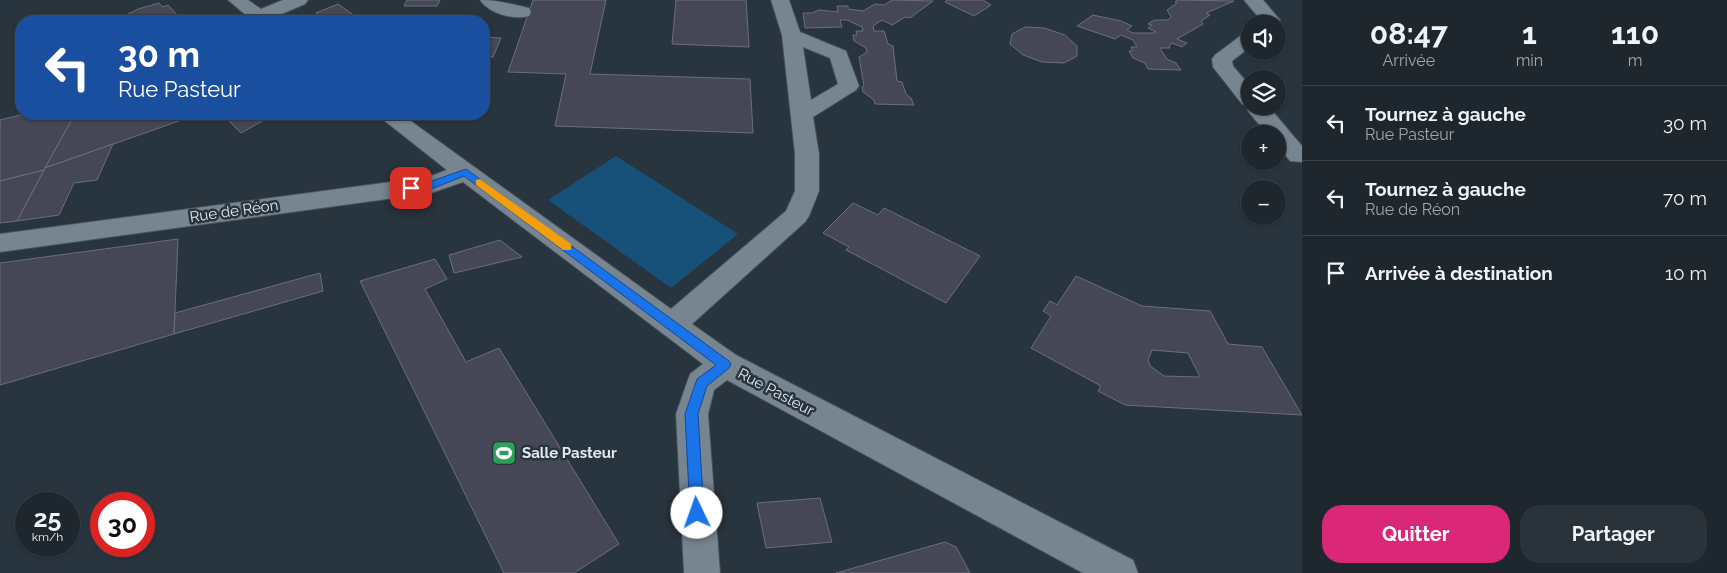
<!DOCTYPE html>
<html lang="fr">
<head>
<meta charset="utf-8">
<style>
  body { margin:0; font-family:Raleway,sans-serif; background:#2b333a; color:#f1f3f6; height:100vh; display:flex; flex-direction:column; font-size:19px; white-space:nowrap }
  * { box-sizing:border-box; margin:0 }
  p { font-size:16px; color:#a1a5aa }
  .icon { flex:none; width:28px; height:28px; fill:none; stroke:currentColor; stroke-width:2; stroke-linecap:round; stroke-linejoin:round }
  .map { position:relative; flex:1; overflow:hidden }
  .details { display:flex; flex-direction:column; background:#1e272e; width:425px }
  .details>* { flex:none }
  .top-card { position:absolute; left:15px; top:15px; width:475px; height:105px; border-radius:20px; box-shadow:0 1px 4px #0004,0 0 0 1px #3c444a; background:#1a4fa0; color:#fff; overflow:hidden }
  .fabs { position:absolute; left:1241px; top:15px; display:grid; gap:10px }
  .fabs a { display:grid; place-items:center; width:45px; height:45px; border-radius:50%; background:#1e272e; box-shadow:0 1px 4px #0004,0 0 0 1px #3c444a; font-size:25px }
  .speed { position:absolute; left:15px; top:492px; display:flex; gap:10px; font-size:25px; font-weight:700; text-align:center }
  .speed>* { display:grid; place-content:center; width:65px; height:65px; border-radius:50%; background:#1e272e; box-shadow:0 1px 4px #0004,0 0 0 1px #3c444a; line-height:1 }
  .speed small { font-size:12px; font-weight:400 }
  .speed .limit { border:8px solid #d22; background:#fff; color:#111 }
  .pin { position:absolute; display:grid; place-items:center; width:42px; height:42px; color:#fff; margin:-21px; border-radius:10px; box-shadow:0 2px 8px #0006 }
  .me { position:absolute; width:55px; margin:-28px; rotate:357deg; stroke-linejoin:round; filter:drop-shadow(0 0 4px #0008) }
  .turn { display:flex; align-items:center; gap:18px; height:105px; padding:0 20px; font-size:22px }
  .turn .icon { width:65px; height:65px; stroke-width:2.5 }
  .turn b { display:block; font-size:35px; line-height:42px }
  .eta { display:flex; justify-content:space-evenly; align-items:center; height:85px; text-align:center }
  .eta b { font-size:30px; font-weight:700; line-height:35px }
  .cta { display:flex; gap:10px; margin-top:auto; padding:10px 20px }
  .cta a { flex:1; height:58px; border-radius:20px; background:#db2777; color:#fff; font-size:20px; font-weight:700; line-height:58px; text-align:center }
  .cta a+a { background:#2b333a; color:#f1f3f6 }
  ul { padding:0; list-style:none }
  li { display:flex; align-items:center; gap:15px; height:75px; padding:0 20px; border-top:1px solid #3c444a }
  li div { flex:1 }
  li b { display:block; font-size:19px }
  li em { font-style:normal }
  main { display:flex; flex:1; min-height:0 }
  .map>svg:first-child { display:block }
  .green { fill:#175079 }
  .building { fill:#464756; stroke:#6c6d7d; fill-rule:evenodd }
  .lines { fill:none; stroke-linecap:round; stroke-linejoin:round }
  .minor-casing { stroke:#47515a; stroke-width:2 }
  .minor { fill:#778591; fill-rule:evenodd }
  .route { fill:#1a73e8; stroke:#114b97 }
  .slow { fill:#f59e0b }
  .labels { text-anchor:middle; stroke-width:5; stroke-linejoin:round; paint-order:stroke }
  .street-label { font-size:15px; fill:#e2e9f0; stroke:#28343e }
  .poi-label { font-size:15px; font-weight:bold; fill:#e2e9f0; stroke:#28343e; text-anchor:start }
</style>
</head>
<body>
<main>
<div class="map">
<svg width="1302" height="573" viewBox="0 0 1302 573">
  <rect width="100%" height="100%" fill="#28343e"/>
  <!-- green -->
  <polygon class="green" points="616,156 738,234 671,288 548,200"/>
  <!-- building -->
  <g class="building">
    <polygon points="407,0 440,0 437,6 404,6"/>
    <polygon points="533,0 606,0 590,74 750,79 753,133 555,126 566,74 508,72"/>
    <polygon points="676,0 746,0 749,47 672,44"/>
    <polygon points="892,0 933,1 910,18 905,17 892,25 882,20 873,26 874,31 884,31 888,44 893,46 897,81 902,82 906,94 911,98 914,105 875,104 874,100 863,92 862,87 864,86 859,57 867,52 866,48 854,41 853,35 857,35 856,31 863,31 862,27 847,20 840,20 842,27 805,28 803,13 812,13 819,10 838,12 837,6 848,6 848,9 863,11 875,4 884,5"/>
    <polygon points="947,0 983,0 991,5 974,16 945,2"/>
    <polygon points="1177,0 1234,1 1206,13 1210,15 1201,21 1203,24 1177,39 1187,43 1182,47 1172,43 1169,46 1170,48 1160,48 1167,59 1176,63 1181,70 1148,69 1145,63 1133,58 1129,51 1133,51 1131,47 1137,47 1133,40 1121,35 1115,39 1077,26 1093,15 1121,21 1132,26 1127,30 1133,33 1154,33 1156,32 1148,28 1152,25 1148,24 1154,20 1168,20 1171,17 1167,10 1177,3 1175,2"/>
    <polygon points="159,3 163,7 168,5 180,18 170,21 126,21 124,19 128,14 138,9"/>
    <polygon points="338,4 362,21 327,21 316,13"/>
    <polygon points="421,18 454,19 453,21 419,21"/>
    <polygon points="1025,27 1044,28 1065,35 1077,46 1077,56 1064,63 1042,62 1023,55 1010,44 1012,34"/>
    <polygon points="484,37 501,38 493,57 484,57"/>
    <polygon points="24,114 75,114 44,170 0,181 0,120"/>
    <polygon points="75,114 199,114 45,168"/>
    <polygon points="222,114 275,114 241,133"/>
    <polygon points="113,144 97,180 74,183 59,215 17,221 45,168"/>
    <polygon points="44,170 17,221 0,223 0,181"/>
    <polygon points="853,203 878,215 884,208 980,256 946,303 846,250 849,247 823,233"/>
    <polygon points="178,239 174,334 0,385 0,263"/>
    <polygon points="500,240 522,257 454,273 449,255"/>
    <polygon points="435,259 447,279 425,289 466,362 499,348 619,544 574,573 504,573 360,281"/>
    <polygon points="320,273 323,291 174,334 175,313"/>
    <path d="M 1076,276 L 1142,306 L 1210,311 L 1228,344 L 1262,347 L 1302,415 L 1125,405 L 1098,391 L 1101,386 L 1031,348 L 1051,316 L 1043,311 L 1050,301 L 1057,305 ZM 1152,350 L 1188,353 L 1200,377 L 1164,376 L 1150,366 L 1148,360 Z"/>
    <polygon points="820,498 832,542 766,548 757,503"/>
    <polygon points="945,542 956,547 970,573 836,573"/>
  </g>
  <g class="lines">
    <defs>
      <g id="minor">
        <polygon points="228,0 248,0 261,9 283,0 308,0 305,4 272,18 273,21 253,21"/>
        <path d="M 480,0 C 498,0 511,4 529,8 L 531,12 L 529,16 C 513,20 490,14 480,0 Z"/>
        <path d="M 771,0 L 789,0 L 800,32 L 846,51 L 859,86 L 856,90 L 813,117 L 819,154 L 819,191 L 809,216 L 805,222 L 692,324 L 736,355 L 1133,560 L 1138,573 L 1083,573 L 727,380 L 714,390 L 708,414 L 720,573 L 684,573 L 676,414 L 690,374 L 703,364 L 463,182 L 431,193 L 0,252 L 0,234 L 428,177 L 447,170 L 376,114 L 401,114 L 671,309 L 786,211 L 795,191 L 795,154 L 782,35 ZM 803,47 L 830,58 L 838,84 L 811,100 Z"/>
        <polygon points="1244,0 1263,0 1280,20 1278,24 1259,24 1261,20"/>
        <polygon points="1250,32 1250,47 1232,61 1233,66 1250,86 1250,106 1268,106 1302,146 1302,162 1290,161 1278,146 1278,134 1267,134 1248,111 1246,104 1242,104 1213,67 1212,59 1215,55 1243,34"/>
      </g>
    </defs>
    <!-- minor casing -->
    <use href="#minor" class="minor-casing"/>
    <!-- minor -->
    <use href="#minor" class="minor"/>
  </g>
  <!-- route -->
  <polygon class="route" points="466,169 729,361 731,364 729,368 707,386 698,414 704,513 702,518 697,520 692,518 690,513 685,414 697,379 716,365 464,176 434,188 411,191 406,188 407,185 429,182"/>
  <!-- slow -->
  <polygon class="slow" points="480,179 571,244 571,250 563,250 476,185 476,180"/>
  <!-- icons -->
  <defs>
    <symbol id="stadium-square" viewBox="-11 -11 22 22"><rect x="-9" y="-9" width="18" height="18" rx="4" fill="#2e9e5b" stroke="#28343e"/><path d="M0-5a6.5 5 0 1 0 0 10a6.5 5 0 1 0 0-10ZM-3.5-1.8h7v3.6h-7Z" fill="#fff"/></symbol>
  </defs>
  <g fill-rule="evenodd">
    <use href="#stadium-square" x="490" y="439" width="28" height="28"/>
  </g>
  <g class="labels">
    <!-- street labels -->
    <g class="street-label">
      <text transform="translate(234 211) rotate(-8)" y="5">Rue de Réon</text>
      <text transform="translate(776 392) rotate(28)" y="5">Rue Pasteur</text>
    </g>
    <!-- poi labels -->
    <g class="poi-label">
      <text x="522" y="458">Salle Pasteur</text>
    </g>
  </g>
</svg>
<div class="fabs">
<a><svg class="icon" aria-label="sound" viewBox="0 0 24 24"><path d="M4 9h4l5-4v14l-5-4H4zM17 9q2 3 0 6"/></svg></a>
<a><svg class="icon" aria-label="layers" viewBox="0 0 24 24"><path d="M12 4l9 5-9 5-9-5zM3 14l9 5 9-5"/></svg></a>
<a>+</a>
<a>−</a>
</div>
<div class="speed"><div>25<small>km/h</small></div><div class="limit">30</div></div>
<div class="pin" style="left:411px;top:188px;background:#d93025"><svg class="icon" aria-label="arrive" viewBox="0 0 24 24"><path d="M6 21V4h12l-3 4 3 4H6"/></svg></div>
<svg class="me" style="left:697px;top:513px" viewBox="-20 -20 40 40"><circle r="19" fill="#fff"/><path d="M0-13L10 11 0 6-10 11z" fill="#1a73e8"/></svg>
<div class="top-card">
<div class="turn"><svg class="icon" aria-label="left" viewBox="0 0 24 24"><path d="M17 20v-9H6M10 6l-5 5 5 5"/></svg><div><b>30 m</b>Rue Pasteur</div></div>
</div>
</div>
<section class="details">
<div class="eta">
<div><b>08:47</b><p>Arrivée</p></div>
<div><b>1</b><p>min</p></div>
<div><b>110</b><p>m</p></div>
</div>
<ul>
<li><svg class="icon" aria-label="left" viewBox="0 0 24 24"><path d="M17 20v-9H6M10 6l-5 5 5 5"/></svg><div><b>Tournez à gauche</b><p>Rue Pasteur</p></div><em>30 m</em></li>
<li><svg class="icon" aria-label="left" viewBox="0 0 24 24"><path d="M17 20v-9H6M10 6l-5 5 5 5"/></svg><div><b>Tournez à gauche</b><p>Rue de Réon</p></div><em>70 m</em></li>
<li><svg class="icon" aria-label="arrive" viewBox="0 0 24 24"><path d="M6 21V4h12l-3 4 3 4H6"/></svg><div><b>Arrivée à destination</b></div><em>10 m</em></li>
</ul>
<div class="cta"><a>Quitter</a><a>Partager</a></div>
</section>
</main>
</body>
</html>
